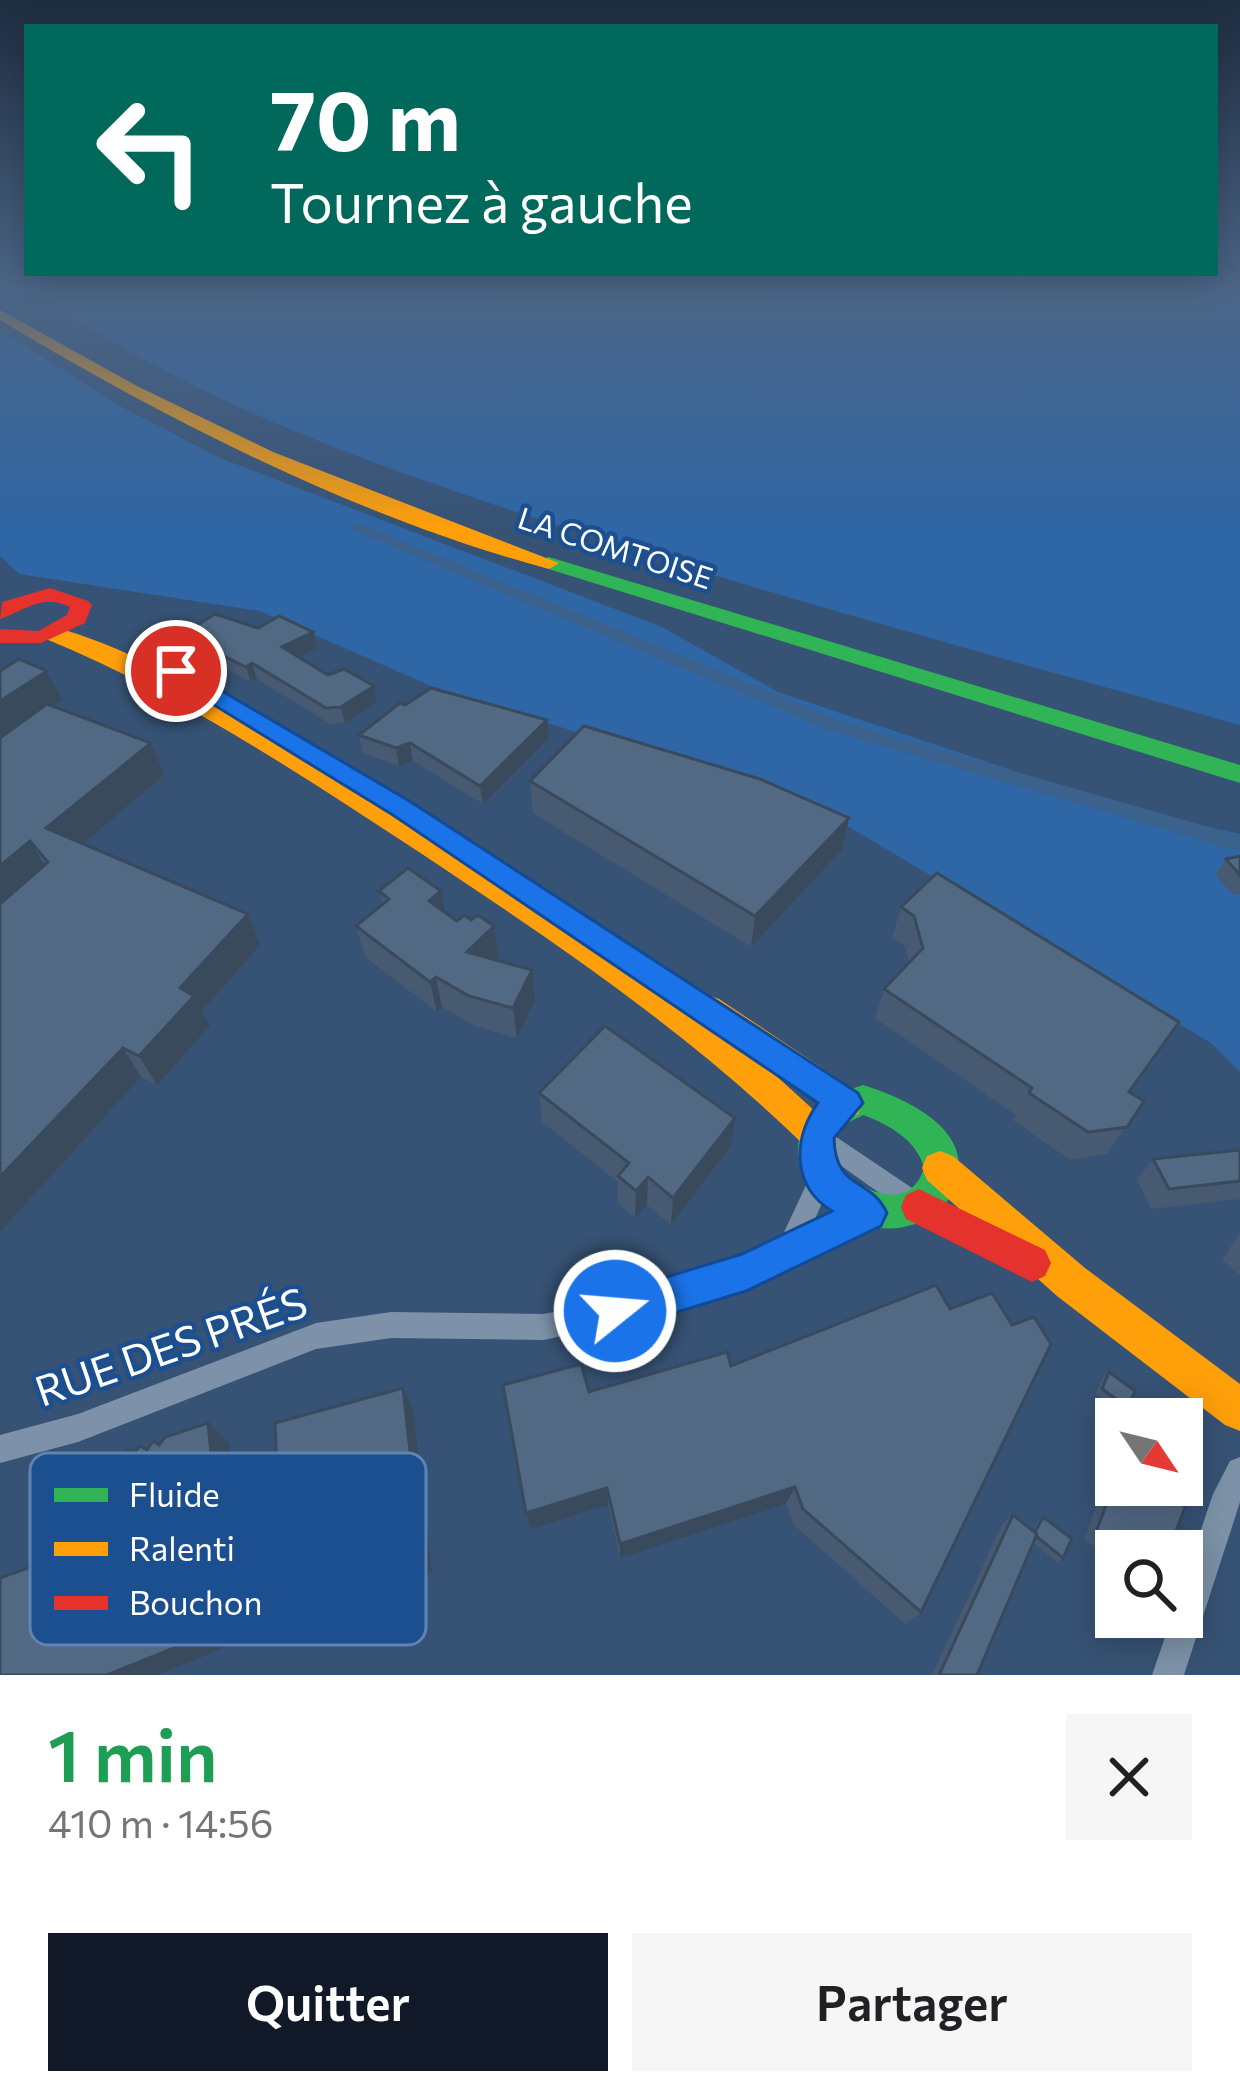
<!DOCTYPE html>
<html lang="fr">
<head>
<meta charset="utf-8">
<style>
  body { margin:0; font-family:Commissioner,sans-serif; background:#f6f6f6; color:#202124; height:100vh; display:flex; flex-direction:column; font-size:45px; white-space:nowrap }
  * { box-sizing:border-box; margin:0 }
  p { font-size:39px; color:#757577 }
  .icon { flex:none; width:66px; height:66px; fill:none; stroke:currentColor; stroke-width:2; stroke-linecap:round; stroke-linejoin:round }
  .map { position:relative; height:1675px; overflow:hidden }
  .drawer { display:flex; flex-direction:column; background:#fff; flex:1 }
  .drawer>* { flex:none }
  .top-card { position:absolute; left:24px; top:24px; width:1194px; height:252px; border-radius:0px; box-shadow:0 6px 30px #0003; background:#00695c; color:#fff; overflow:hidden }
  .needle { width:78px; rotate:125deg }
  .buttons { position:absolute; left:1095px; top:1398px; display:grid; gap:24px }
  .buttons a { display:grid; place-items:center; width:108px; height:108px; border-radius:0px; background:#fff; box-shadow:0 6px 30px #0003; font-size:60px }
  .pin { position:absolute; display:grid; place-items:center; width:102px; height:102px; color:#fff; margin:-51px; border:6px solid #fff; border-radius:50%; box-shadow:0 3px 12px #0007 }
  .me { position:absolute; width:132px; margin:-66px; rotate:73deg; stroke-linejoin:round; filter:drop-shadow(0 0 9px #0008) }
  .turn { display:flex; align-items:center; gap:42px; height:252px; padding:0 48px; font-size:54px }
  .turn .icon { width:156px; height:156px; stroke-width:2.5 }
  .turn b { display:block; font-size:84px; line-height:102px }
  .round { display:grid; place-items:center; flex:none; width:126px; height:126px; border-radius:0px; background:#f6f6f6 }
  .headline { display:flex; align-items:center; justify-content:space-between; height:204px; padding:0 48px }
  h1 { font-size:72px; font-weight:600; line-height:90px; color:#1e9e55 }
  .action { display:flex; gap:24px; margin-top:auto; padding:24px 48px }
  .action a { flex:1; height:138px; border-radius:0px; background:#111827; color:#fff; font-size:48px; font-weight:600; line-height:138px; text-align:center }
  .action a+a { background:#f6f6f6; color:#202124 }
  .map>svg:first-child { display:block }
  .green { fill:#2f66a5 }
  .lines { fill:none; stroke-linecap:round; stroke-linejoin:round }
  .canal { fill:#3b618d; fill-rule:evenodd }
  .street { fill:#7d92a8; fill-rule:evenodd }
  .fast { fill:#30b455; fill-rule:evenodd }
  .slow { fill:#ff9f0a; fill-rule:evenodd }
  .jam { fill:#e5322d; fill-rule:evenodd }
  .wall { fill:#475a72 }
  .shaded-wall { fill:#394a5c }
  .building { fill:#526984; stroke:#394a5c; stroke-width:3 }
  .route { fill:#1a73e8; stroke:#114b97; stroke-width:3 }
  .labels { text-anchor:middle; stroke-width:9; stroke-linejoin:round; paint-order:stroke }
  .far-street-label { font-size:30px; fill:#fff; stroke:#1b4f8f }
  .near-street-label { font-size:42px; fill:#fff; stroke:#1b4f8f }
  .key { fill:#1b4f8f; stroke:#5f84b1; stroke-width:3 }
  .key-label { font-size:33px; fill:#fff }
</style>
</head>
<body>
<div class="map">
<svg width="1240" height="1675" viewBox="0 0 1240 1675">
  <rect width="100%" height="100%" fill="#365274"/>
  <!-- green -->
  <g class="green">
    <path d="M 38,293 L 1240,293 L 1240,725 C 1001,657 760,594 525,515 C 355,458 185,398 38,293 Z"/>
    <polygon points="0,330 120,406 220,458 662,627 778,692 1128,809 1240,834 1240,1072 1211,1043 819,809 431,686 260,611 19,574 0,556"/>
  </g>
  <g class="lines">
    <!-- canal -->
    <polygon class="canal" points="358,523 843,722 1240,836 1240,852 829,730 353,530 353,524"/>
    <!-- street -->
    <g class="street">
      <polygon points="820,1126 924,1196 927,1204 924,1212 915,1216 906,1212 812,1145 808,1137 812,1129"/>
      <polygon points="822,1165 830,1168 834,1176 811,1228 866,1202 875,1206 878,1214 875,1222 746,1285 615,1324 544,1340 391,1338 316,1349 78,1442 0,1463 0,1435 78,1414 316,1323 391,1312 544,1314 615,1298 743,1260 779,1243 814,1168"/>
      <polygon points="1240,1457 1240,1502 1184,1675 1152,1675 1172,1617 1182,1617 1182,1586 1213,1494 1230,1461"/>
    </g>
    <!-- fast -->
    <g class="fast">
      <polygon points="549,557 1240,765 1240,783 542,567 542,559"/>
      <path d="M 863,1085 C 902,1097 972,1127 957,1180 C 953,1195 944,1209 930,1217 C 851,1263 753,1161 821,1103 C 832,1093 850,1090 863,1085 ZM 863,1115 C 888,1124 917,1140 924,1168 C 909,1215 860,1191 837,1165 L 834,1139 L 845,1124 Z"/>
    </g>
    <!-- slow -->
    <g class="slow">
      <path d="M 0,310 L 137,386 L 273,452 L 559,563 L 549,569 C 361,519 166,420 0,320 Z"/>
      <path d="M 54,627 C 168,658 294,747 393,810 C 494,874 597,936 692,1008 L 697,999 L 708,995 L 719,999 L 858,1092 L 863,1103 L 858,1114 L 846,1118 L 834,1114 L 762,1063 L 828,1123 L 833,1134 L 828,1145 L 816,1150 L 804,1145 C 687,1031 554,942 419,852 C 298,773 180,694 46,639 L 43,634 Z"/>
      <polygon points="940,1151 953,1156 1085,1268 1240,1384 1240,1431 1225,1425 1057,1296 927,1180 922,1168 927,1156"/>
    </g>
    <!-- jam -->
    <g class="jam">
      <path d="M 50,588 L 88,601 L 92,605 L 85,623 L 41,643 L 0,643 L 0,629 L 38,631 L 67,615 L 70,607 C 42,593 26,610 0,619 L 2,602 Z"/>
      <polygon points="919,1189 1045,1250 1051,1263 1045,1276 1032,1282 906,1219 901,1207 906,1195"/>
    </g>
  </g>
  <!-- wall -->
  <g class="wall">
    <polygon points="258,628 313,632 317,648 298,657 328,675 374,686 377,702 345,723 330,724 257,679 251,682 187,650 181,635"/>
    <polygon points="0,671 62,700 52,706 164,775 83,844 260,945 202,1011 210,1026 157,1085 141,1077 0,1232"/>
    <polygon points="405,705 549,738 483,804 413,761 399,766 363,753 359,735"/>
    <polygon points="530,781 849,818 842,850 751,947 533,813"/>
    <polygon points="1240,856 1240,893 1233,895 1216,875 1226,859"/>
    <polygon points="937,873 1129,1092 1144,1101 1107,1154 1070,1160 1013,1120 1016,1115 875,1018 884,989 909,963 905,946 892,938 901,907"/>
    <polygon points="379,891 441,891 445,913 457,921 471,920 494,926 498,957 495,960 535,1001 517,1038 474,1026 442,1007 437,1012 365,957 356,926 382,904"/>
    <polygon points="539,1093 735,1118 731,1146 671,1225 647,1205 635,1218 618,1203 618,1182 542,1122"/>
    <polygon points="1240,1150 1240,1199 1151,1209 1137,1180 1153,1159"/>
    <polygon points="1240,1232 1240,1275 1222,1260"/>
    <polygon points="950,1309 921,1612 905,1624 794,1525 786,1504 620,1558 608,1505 531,1529 526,1513 589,1392 731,1366"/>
    <polygon points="1109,1372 1128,1407 1122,1412 1096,1394 1103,1377"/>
    <polygon points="1116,1455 1116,1485 1172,1542 1156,1549 1156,1551 1116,1551 1116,1563 1084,1539"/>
    <polygon points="1013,1515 1033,1530 1037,1521 1043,1517 1063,1558 1057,1562 1034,1543 977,1675 932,1675 1003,1523"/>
  </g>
  <!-- shaded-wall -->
  <g class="shaded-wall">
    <polygon points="313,632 317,648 286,663 282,647"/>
    <polygon points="252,663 257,679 251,682 246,667"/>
    <polygon points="47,671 62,700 0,742 0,701"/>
    <polygon points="374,686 377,702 345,723 341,707"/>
    <polygon points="547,720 549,738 483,804 480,786"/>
    <polygon points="151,743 164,775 64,860 46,828"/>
    <polygon points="410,743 413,761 399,766 396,748"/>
    <polygon points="849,818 842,850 751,947 755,916"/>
    <polygon points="30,841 49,872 0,914 0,866"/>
    <polygon points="441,891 447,922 429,901"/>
    <polygon points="248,914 260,945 202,1011 210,1026 157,1085 139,1056 180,988"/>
    <polygon points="494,926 498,957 472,982 467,952"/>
    <polygon points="532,970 535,1001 517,1038 513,1008"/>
    <polygon points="436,977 442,1007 437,1012 430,982"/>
    <polygon points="123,1048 141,1077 0,1232 0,1177"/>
    <polygon points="735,1118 731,1146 671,1225 673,1198"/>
    <polygon points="648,1177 647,1205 635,1218 636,1191"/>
    <polygon points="403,1388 413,1409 432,1573 301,1615 283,1603"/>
    <polygon points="208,1423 229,1443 231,1472 227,1478 241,1641 157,1675 107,1675 206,1460"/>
    <polygon points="795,1487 786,1504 620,1558 620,1544"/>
    <polygon points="607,1488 608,1505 531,1529 526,1513"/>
  </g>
  <!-- building -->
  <g class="building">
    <polygon points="215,614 258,628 279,616 313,632 282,647 328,675 344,669 374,686 341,707 326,708 252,663 246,667 181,635"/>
    <polygon points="19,659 47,671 0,701 0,671"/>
    <polygon points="431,688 547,720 480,786 410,743 396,748 359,735 400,703 405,705"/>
    <polygon points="47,704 151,743 46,828 248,914 180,988 194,996 139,1056 123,1048 0,1177 0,904 48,862 30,841 0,866 0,738"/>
    <polygon points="584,726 760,779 849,818 755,916 530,781"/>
    <polygon points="1240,856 1240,875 1226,859"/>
    <polygon points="408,868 441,891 429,901 457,921 464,915 471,920 478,915 494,926 467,952 532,970 513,1008 469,996 436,977 430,982 356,926 389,899 379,891"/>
    <polygon points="937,873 1179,1022 1129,1092 1144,1101 1127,1127 1088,1132 1029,1093 1032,1088 884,989 923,948 914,916 901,907"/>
    <polygon points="605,1026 735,1118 673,1198 648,1177 636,1191 618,1176 629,1163 539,1093"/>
    <polygon points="1240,1150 1240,1181 1169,1189 1153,1159"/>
    <polygon points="936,1285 950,1309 992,1293 1012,1325 1034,1317 1051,1344 921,1612 803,1509 795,1487 620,1544 607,1488 526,1513 503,1385 581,1364 589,1392 727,1352 731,1366"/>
    <polygon points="1109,1372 1135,1391 1128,1407 1102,1389"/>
    <polygon points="403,1388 422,1559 283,1603 275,1423"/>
    <polygon points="208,1423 211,1453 206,1460 219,1630 107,1675 0,1675 0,1578 70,1553 73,1474 94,1462 98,1466 104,1459 110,1462 116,1454 122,1458 128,1449 134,1453 140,1446 147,1450 153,1441 159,1445 165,1437"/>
    <polygon points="1182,1446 1196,1456 1177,1501 1185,1507 1172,1542 1162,1535 1156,1551 1123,1551 1096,1532 1116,1479 1116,1485 1182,1485"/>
    <polygon points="1013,1515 1037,1534 977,1675 939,1675"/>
    <polygon points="1043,1517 1072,1539 1063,1558 1036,1536 1037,1534 1035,1532"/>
  </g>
  <!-- sky -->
  <linearGradient id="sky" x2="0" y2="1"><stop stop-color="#1e2d40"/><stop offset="0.55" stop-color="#4c6688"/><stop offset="1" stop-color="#4c6688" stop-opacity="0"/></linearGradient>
  <rect width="1240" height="528" fill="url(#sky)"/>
  <!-- route -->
  <path class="route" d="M 176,664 L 411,802 L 858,1093 L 863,1103 L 834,1138 C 835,1191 871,1177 887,1213 L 881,1226 L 746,1291 L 615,1331 L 601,1325 L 595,1311 L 601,1297 L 742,1254 L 832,1211 C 791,1186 793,1138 818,1103 L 393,815 L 167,676 L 167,666 Z"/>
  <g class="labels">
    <!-- far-street labels -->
    <g class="far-street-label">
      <text transform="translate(615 549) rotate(18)" y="10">LA COMTOISE</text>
    </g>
    <!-- near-street labels -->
    <g class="near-street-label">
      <text transform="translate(171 1347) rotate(-19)" y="15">RUE DES PRÉS</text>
    </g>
  </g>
  <!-- legend -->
  <rect x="30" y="1453" width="396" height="192" rx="18" class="key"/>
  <rect x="54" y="1488" width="54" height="14" fill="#30b455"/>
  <rect x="54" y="1542" width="54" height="14" fill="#ff9f0a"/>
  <rect x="54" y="1596" width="54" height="14" fill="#e5322d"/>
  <g class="key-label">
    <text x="129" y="1507">Fluide</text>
    <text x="129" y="1561">Ralenti</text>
    <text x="129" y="1615">Bouchon</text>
  </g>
</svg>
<div class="buttons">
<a><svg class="needle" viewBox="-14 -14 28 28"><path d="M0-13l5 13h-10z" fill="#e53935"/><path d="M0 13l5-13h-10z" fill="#757577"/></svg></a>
<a><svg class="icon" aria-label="search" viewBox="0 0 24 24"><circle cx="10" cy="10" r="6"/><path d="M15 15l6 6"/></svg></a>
</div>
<div class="pin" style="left:176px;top:671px;background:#d93025"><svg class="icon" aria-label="arrive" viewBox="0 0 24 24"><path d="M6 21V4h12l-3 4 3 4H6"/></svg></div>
<svg class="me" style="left:615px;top:1311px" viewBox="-20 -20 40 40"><circle r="17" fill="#1a73e8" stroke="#fff" stroke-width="3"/><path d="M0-11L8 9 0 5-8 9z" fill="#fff"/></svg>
<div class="top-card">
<div class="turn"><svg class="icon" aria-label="left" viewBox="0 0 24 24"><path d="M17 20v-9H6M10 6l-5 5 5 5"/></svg><div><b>70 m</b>Tournez à gauche</div></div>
</div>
</div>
<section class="drawer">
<div class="headline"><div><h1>1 min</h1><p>410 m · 14:56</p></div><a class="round"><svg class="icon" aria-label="close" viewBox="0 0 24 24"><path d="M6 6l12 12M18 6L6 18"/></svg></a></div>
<div class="action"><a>Quitter</a><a>Partager</a></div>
</section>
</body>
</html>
